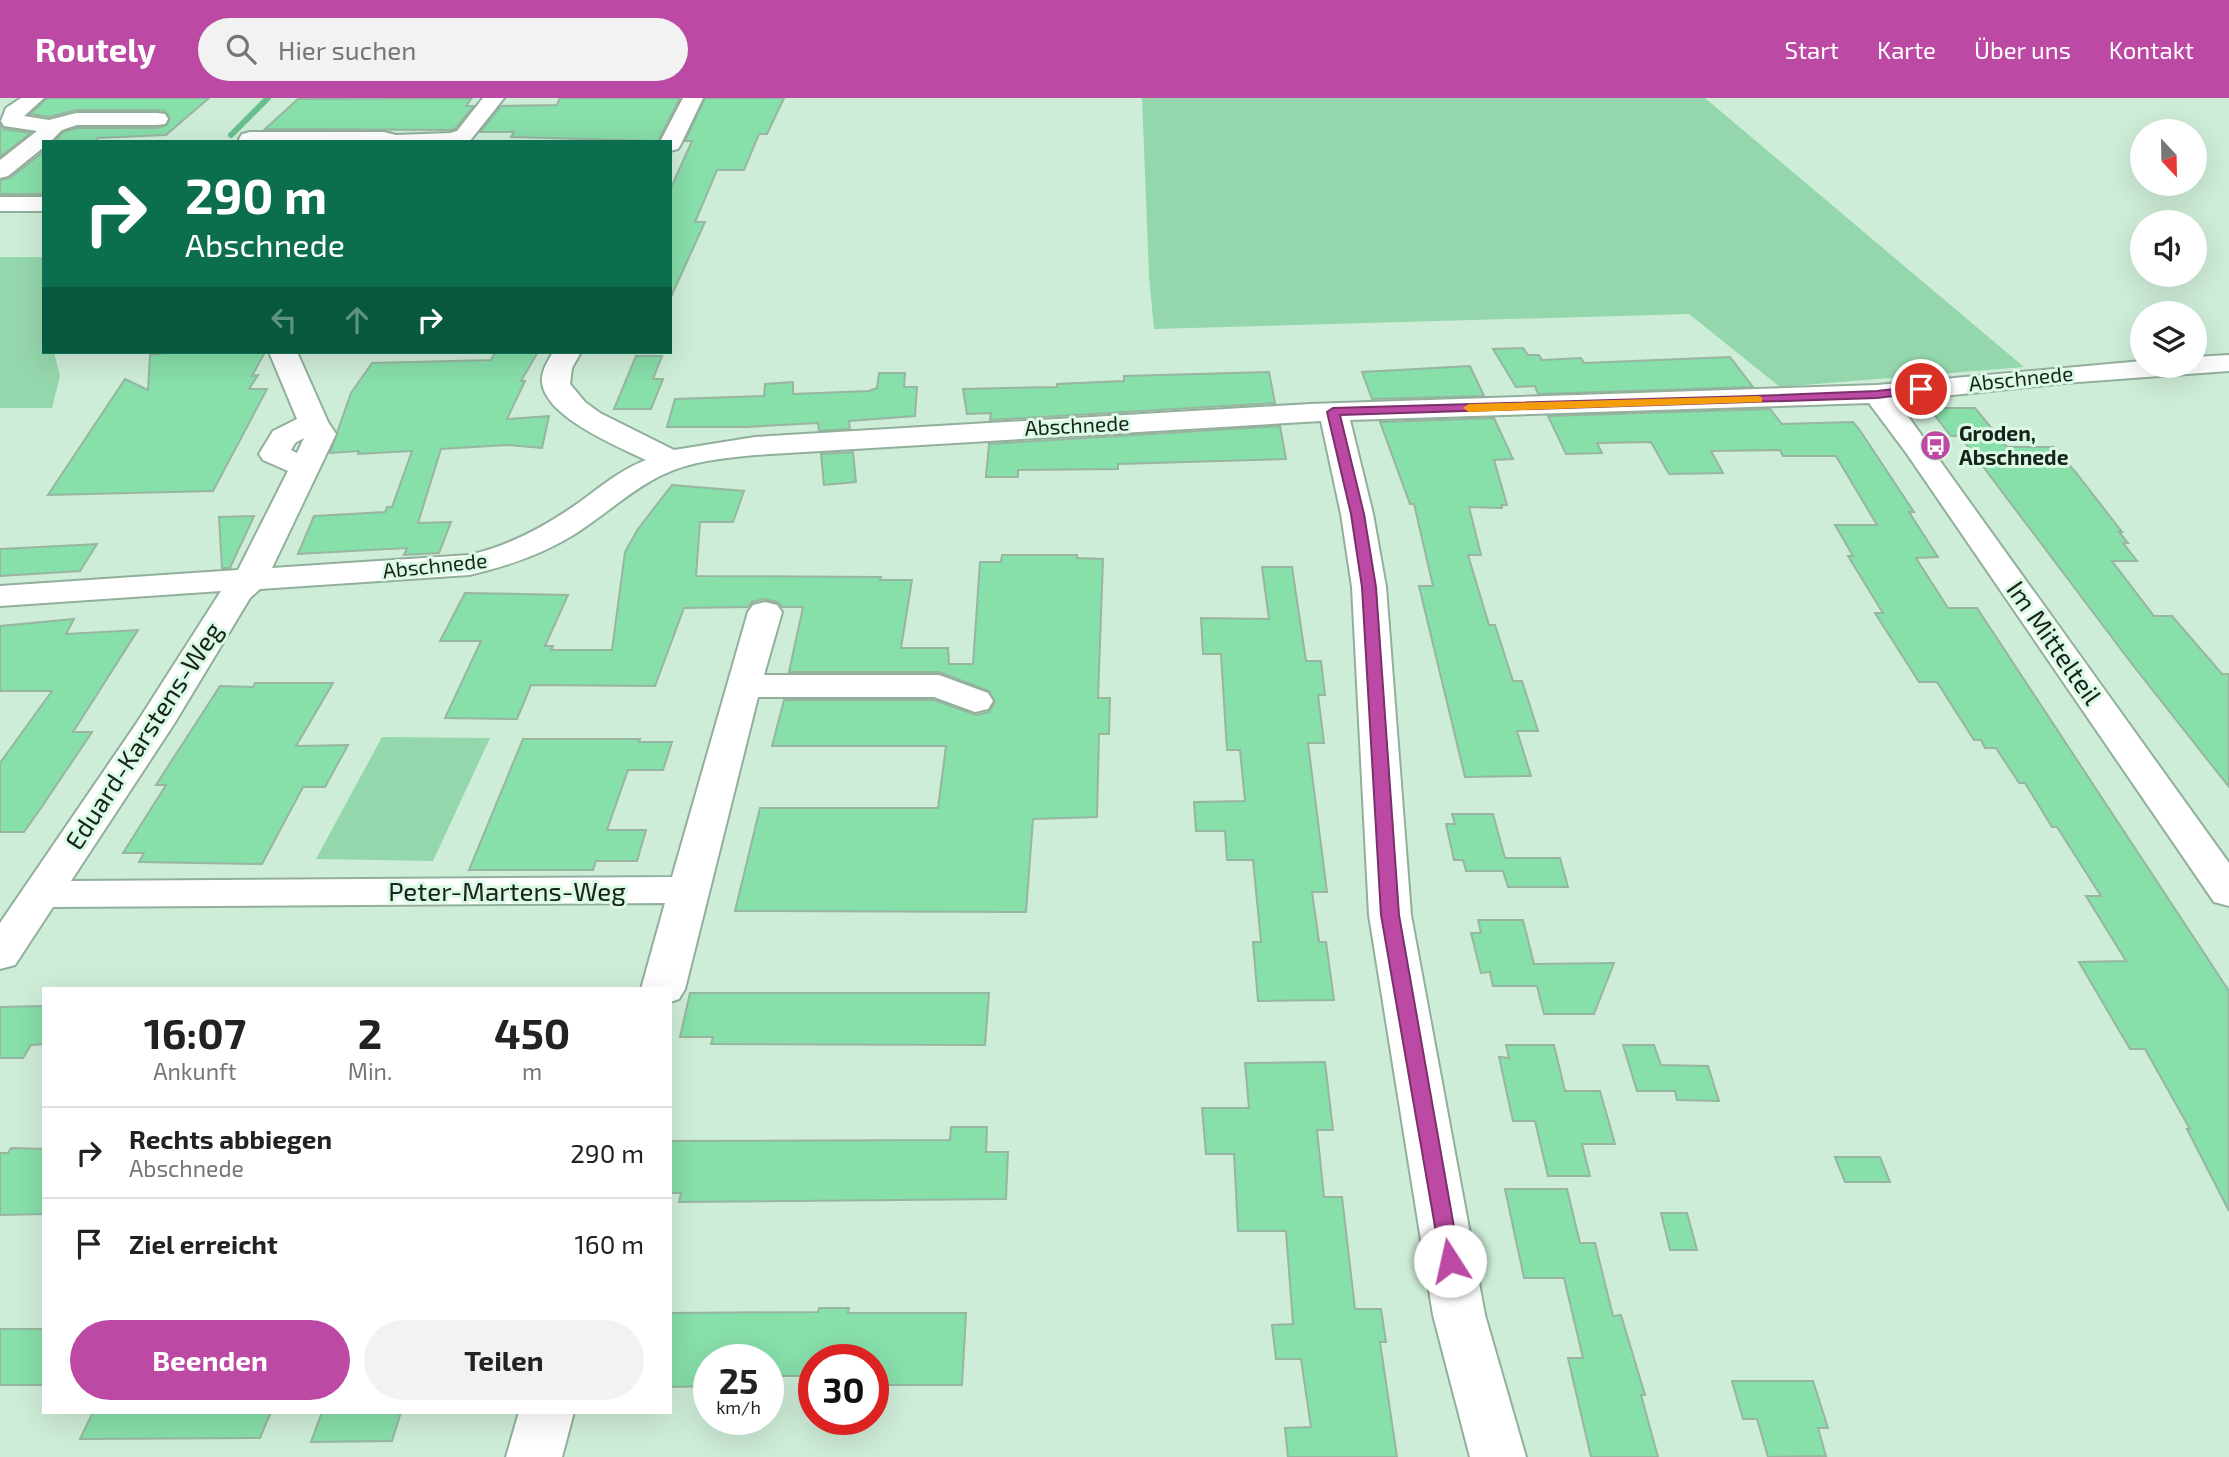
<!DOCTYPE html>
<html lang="de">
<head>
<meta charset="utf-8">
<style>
  body { margin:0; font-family:"Exo 2",sans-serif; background:#f2f2f2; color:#222; height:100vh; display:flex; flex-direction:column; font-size:26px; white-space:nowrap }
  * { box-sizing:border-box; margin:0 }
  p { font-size:23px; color:#767676 }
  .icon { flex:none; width:38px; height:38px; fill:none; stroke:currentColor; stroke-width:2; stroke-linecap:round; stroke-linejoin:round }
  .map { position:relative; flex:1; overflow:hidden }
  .side { position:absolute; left:42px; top:889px; width:630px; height:427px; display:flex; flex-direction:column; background:#fff; border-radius:0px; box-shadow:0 7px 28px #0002 }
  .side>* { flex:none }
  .guide { position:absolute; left:42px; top:42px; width:630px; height:214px; border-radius:0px; box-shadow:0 7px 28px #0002; background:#0b6e4f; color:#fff; overflow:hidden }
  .needle { width:46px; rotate:158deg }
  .buttons { position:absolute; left:2130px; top:21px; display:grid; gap:14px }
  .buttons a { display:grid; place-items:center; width:77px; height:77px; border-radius:50%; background:#fff; box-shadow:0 7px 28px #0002; font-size:35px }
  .speed { position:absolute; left:693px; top:1246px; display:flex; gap:14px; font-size:35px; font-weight:700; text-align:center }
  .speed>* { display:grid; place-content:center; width:91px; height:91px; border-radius:50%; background:#fff; box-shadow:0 7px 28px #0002; line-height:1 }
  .speed small { font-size:18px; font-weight:400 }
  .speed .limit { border:10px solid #d22; background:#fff; color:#111 }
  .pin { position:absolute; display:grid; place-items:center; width:60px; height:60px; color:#fff; margin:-30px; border:4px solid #fff; border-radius:50%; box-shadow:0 2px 7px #0007 }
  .me { position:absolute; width:77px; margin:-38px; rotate:350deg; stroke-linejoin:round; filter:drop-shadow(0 0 5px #0008) }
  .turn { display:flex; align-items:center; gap:24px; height:147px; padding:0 28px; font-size:32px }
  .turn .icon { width:91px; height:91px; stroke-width:2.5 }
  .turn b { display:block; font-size:49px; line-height:60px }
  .lanes { display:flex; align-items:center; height:66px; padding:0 28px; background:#0003; justify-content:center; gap:35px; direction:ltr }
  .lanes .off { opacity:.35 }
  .eta { display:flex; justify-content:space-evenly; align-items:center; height:119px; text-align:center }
  .eta b { font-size:42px; font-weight:700; line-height:49px }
  .primary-button { display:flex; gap:14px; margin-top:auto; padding:14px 28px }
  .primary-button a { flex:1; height:80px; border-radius:42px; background:#bc4aa5; color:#fff; font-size:28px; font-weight:700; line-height:80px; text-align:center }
  .primary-button a+a { background:#f2f2f2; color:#222 }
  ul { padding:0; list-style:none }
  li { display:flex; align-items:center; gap:21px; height:91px; padding:0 28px; border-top:2px solid #e0e0e0 }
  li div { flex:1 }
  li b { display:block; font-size:26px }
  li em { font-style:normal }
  header { display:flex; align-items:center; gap:42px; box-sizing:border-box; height:98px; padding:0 35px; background:#bc4aa5; color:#fff }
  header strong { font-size:33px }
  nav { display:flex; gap:38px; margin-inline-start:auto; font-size:24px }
  .search { width:490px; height:63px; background:#f2f2f2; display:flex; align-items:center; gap:18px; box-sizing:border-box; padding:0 24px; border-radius:38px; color:#767676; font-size:26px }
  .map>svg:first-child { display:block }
  .green { fill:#95d7ad }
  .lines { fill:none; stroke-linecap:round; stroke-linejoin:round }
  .stream { stroke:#67bf8b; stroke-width:6 }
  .building { fill:#87dfaa; stroke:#97b5a1; stroke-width:2 }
  .minor-casing { stroke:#91af9b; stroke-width:4 }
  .minor { fill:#fff; fill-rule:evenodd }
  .route { fill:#bc4aa5; stroke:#7a306b; stroke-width:2 }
  .slow { fill:#f59e0b }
  .labels { text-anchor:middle; stroke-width:6; stroke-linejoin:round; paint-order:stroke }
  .far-street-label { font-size:21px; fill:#17231b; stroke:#dbfae5 }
  .far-poi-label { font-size:21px; font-weight:bold; fill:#17231b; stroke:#dbfae5; text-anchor:start }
  .street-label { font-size:26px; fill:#17231b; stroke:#dbfae5 }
</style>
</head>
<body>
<header>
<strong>Routely</strong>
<div class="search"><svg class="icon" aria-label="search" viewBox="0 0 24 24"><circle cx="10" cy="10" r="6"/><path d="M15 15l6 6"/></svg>Hier suchen</div>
<nav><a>Start</a><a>Karte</a><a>Über uns</a><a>Kontakt</a></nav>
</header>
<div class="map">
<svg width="2229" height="1359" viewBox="0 0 2229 1359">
  <rect width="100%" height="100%" fill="#ceedd8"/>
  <!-- green -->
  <g class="green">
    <polygon points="1142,0 1705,0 2024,269 1780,289 1689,216 1154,231 1149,178"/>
    <polygon points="0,159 44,159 44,254 54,254 60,278 52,310 0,310"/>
    <polygon points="382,639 490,640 433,763 316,761"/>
  </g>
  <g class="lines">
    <!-- stream -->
    <polyline class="stream" points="231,37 268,0"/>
  </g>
  <!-- building -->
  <g class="building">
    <polygon points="47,0 209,0 166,37 98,40 94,44 54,44 63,34 77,30 157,30 167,27 170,20 165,13 157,12 76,12 49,19 30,16"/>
    <polygon points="472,0 466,8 474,8 455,31 450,32 265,31 298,1"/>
    <polygon points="560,0 680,0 658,43 511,39 514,34 480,34 501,8 557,7"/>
    <polygon points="705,0 784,0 767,36 759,36 744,72 717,72 695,124 705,124 670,201 670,92 692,43 685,43"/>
    <polygon points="0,26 4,31 31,35 0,59"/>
    <polygon points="44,53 44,96 0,96 0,82 10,80"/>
    <polygon points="1523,250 1528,257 1539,257 1542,262 1581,260 1584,265 1730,259 1753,289 1538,296 1535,288 1516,289 1493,251"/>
    <polygon points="172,254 265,254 252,278 258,277 249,291 267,291 213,393 48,397 125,281 148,292 150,257"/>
    <polygon points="495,254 538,254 521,283 525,283 507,321 549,318 542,350 507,347 441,351 418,425 451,424 439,455 404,457 407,450 298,456 314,418 385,414 387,409 392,409 412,353 358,356 359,353 330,355 351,295 372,265 491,262"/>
    <polygon points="636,258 662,258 653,281 663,281 651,311 614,311"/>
    <polygon points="1470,268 1484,298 1372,301 1362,274"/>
    <polygon points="1269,274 1275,305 990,322 991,315 967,316 963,291 1057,289 1057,286 1124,283 1124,278"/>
    <polygon points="879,275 905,275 904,289 917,289 915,318 849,323 850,331 819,333 818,325 746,329 667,329 675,301 764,298 765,286 793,284 793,296 869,293 877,290"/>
    <polygon points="1929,310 1975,310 2007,349 2054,349 2077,376 2122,434 2119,434 2128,445 2123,445 2137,463 2112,463 2154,518 2172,518 2222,576 2229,576 2229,689 2132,566 1960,338 1951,338"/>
    <polygon points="1770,311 1782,326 1853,324 1859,331 1914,414 1909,414 1938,459 1916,460 1948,510 1977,510 2229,893 2229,1113 2187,1031 2190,1031 2145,951 2130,951 2079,864 2126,863 2086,798 2101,798 2057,729 2052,729 2025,685 2019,685 1996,650 1985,650 1981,642 1974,642 1937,584 1919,584 1875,515 1883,515 1848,458 1853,458 1835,427 1877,427 1836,358 1783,358 1780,352 1711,353 1723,375 1669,376 1651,344 1597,345 1602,355 1566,356 1548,318"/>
    <polygon points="1494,320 1513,361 1494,362 1507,407 1502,407 1502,410 1469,409 1481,457 1468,457 1489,527 1495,527 1513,583 1522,583 1538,633 1517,633 1531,678 1465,679 1419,488 1433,488 1414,406 1410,406 1380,324"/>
    <polygon points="1280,328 1286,361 1118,366 1118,371 1018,372 1018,379 986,379 989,346"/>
    <polygon points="853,354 856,384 824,387 821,356"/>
    <polygon points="672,387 744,393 733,424 700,424 696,478 881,479 880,482 912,482 901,550 948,550 949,566 973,566 980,464 1001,464 1002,457 1077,457 1077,460 1103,461 1098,600 1110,600 1109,636 1099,636 1097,719 1033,721 1026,814 735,813 760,710 938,710 946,648 772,648 784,602 934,602 976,617 989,614 995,604 989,593 939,574 789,574 803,509 782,509 778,504 764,501 752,504 748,509 684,510 655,588 531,587 517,621 445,620 481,543 440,543 465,495 568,497 545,548 553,548 551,552 612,552 625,454 638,431"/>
    <polygon points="254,418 230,470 222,470 219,419"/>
    <polygon points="97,446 80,473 0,478 0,451"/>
    <polygon points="1262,469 1292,469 1306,563 1321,563 1325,597 1318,597 1324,645 1308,645 1327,794 1312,794 1319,844 1326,844 1334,902 1258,903 1253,844 1261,844 1253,762 1227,762 1225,733 1196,733 1194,704 1245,703 1240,652 1227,652 1221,556 1203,556 1201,520 1269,521"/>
    <polygon points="74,521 66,536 138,532 73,634 92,634 41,710 24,734 0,734 0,665 52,593 0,593 0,528"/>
    <polygon points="255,585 333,585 296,648 348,647 325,689 303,689 262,766 139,764 144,755 123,755 166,687 156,687 220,588 253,589"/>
    <polygon points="523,641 640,641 639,644 672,644 663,672 628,672 607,732 646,732 637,763 596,763 593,772 469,772"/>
    <polygon points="1452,716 1493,716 1505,760 1560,760 1568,789 1508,789 1503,773 1466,773 1463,762 1454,762 1446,726 1455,726"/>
    <polygon points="1478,822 1523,822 1534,866 1614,865 1594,916 1544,916 1537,888 1493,888 1490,874 1481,875 1471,835 1481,835"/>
    <polygon points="690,895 989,895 985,947 711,946 713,939 680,939"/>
    <polygon points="44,908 44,946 31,947 23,960 0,960 0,909"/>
    <polygon points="1506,947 1554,947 1565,993 1600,993 1615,1046 1582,1046 1590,1078 1548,1078 1535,1023 1513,1023 1499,959 1509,960"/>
    <polygon points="1623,947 1654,947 1661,967 1708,968 1719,1003 1677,1002 1675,993 1637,993"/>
    <polygon points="1325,964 1333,1032 1317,1032 1324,1099 1342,1099 1355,1211 1381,1211 1386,1244 1380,1244 1397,1359 1288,1359 1285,1330 1311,1329 1301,1261 1276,1261 1272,1227 1293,1226 1286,1133 1238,1133 1234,1056 1206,1056 1202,1010 1249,1010 1245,965"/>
    <polygon points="951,1029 987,1029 986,1054 1008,1054 1006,1101 679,1104 681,1095 670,1095 670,1043 950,1042"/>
    <polygon points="11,1050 44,1051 44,1116 0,1117 0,1055 8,1055"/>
    <polygon points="1835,1059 1880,1059 1890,1084 1845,1084"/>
    <polygon points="1505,1091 1567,1091 1580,1145 1595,1145 1613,1218 1621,1217 1645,1297 1641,1297 1658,1359 1591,1359 1568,1260 1583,1260 1564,1180 1524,1180"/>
    <polygon points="1661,1115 1687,1115 1697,1152 1670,1152"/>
    <polygon points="819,1210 849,1210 848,1215 966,1215 962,1287 879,1287 880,1277 873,1278 873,1262 814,1262 814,1278 768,1278 768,1262 709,1262 709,1288 670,1289 670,1215 818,1214"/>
    <rect x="0" y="1231" width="44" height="56"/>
    <polygon points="1732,1283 1813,1283 1828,1330 1818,1330 1826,1358 1768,1359 1757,1321 1743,1321"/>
    <polygon points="93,1314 271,1314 260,1340 80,1341"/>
    <polygon points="322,1314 401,1314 392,1343 311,1344"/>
  </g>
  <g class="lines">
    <defs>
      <g id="minor">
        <polygon points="21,0 44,0 24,18 49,22 76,15 157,15 165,16 168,21 165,26 157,27 77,27 62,32 50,44 44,44 44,49 8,78 0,80 0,62 37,33 4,28 1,23 6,10"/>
        <polygon points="483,0 504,0 469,44 241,44 239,41 242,36 250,34 384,34 396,37 450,35 457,33"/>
        <polygon points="683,0 703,0 681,46 678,51 670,53 670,44 660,44"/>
        <rect x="0" y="99" width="44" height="14"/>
        <path d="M 269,254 L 297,254 L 328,324 L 336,336 L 272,470 L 469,457 C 509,448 544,429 577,406 C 599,390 620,372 646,362 C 619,349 545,319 542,284 C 541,273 548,263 553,254 L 581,254 L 572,270 L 570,286 L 585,304 L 600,315 L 674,352 L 755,339 L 1310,306 L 1877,287 L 2142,263 L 2142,268 L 2194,268 L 2194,259 L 2229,257 L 2229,273 L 2064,285 L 1897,303 L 2229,765 L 2229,808 L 2214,804 L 1907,356 L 1869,305 L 1350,322 L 1373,416 L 1386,489 L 1411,817 L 1485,1217 L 1526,1359 L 1470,1359 L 1433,1217 L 1369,817 L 1352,489 L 1341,416 L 1321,323 L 755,357 C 723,360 691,363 662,377 C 631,392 606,416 578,434 C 544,456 508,468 469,477 L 260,491 L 250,500 L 174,626 L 71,783 L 672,779 L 748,514 L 753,507 L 765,504 L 777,507 L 782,514 L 764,577 L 939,577 L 988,595 L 993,603 L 988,611 L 975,614 L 934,599 L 758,599 L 685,891 L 679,901 L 670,904 L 670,891 L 641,891 L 665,805 L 53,809 L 15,867 L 0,871 L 0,825 L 136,626 L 221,493 L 0,508 L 0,488 L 238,472 L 288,373 L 263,362 L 259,356 L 273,333 L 297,321 ZM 304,340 L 297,355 L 291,352 L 295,345 Z"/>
        <polygon points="519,1314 574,1314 562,1359 506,1359"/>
      </g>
    </defs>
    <!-- minor casing -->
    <use href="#minor" class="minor-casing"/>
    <!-- minor -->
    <use href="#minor" class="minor"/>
  </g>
  <!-- route -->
  <polygon class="route" points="1921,288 1927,291 1925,294 1877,300 1340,317 1364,416 1376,489 1399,817 1460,1163 1457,1169 1450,1172 1442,1169 1381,817 1362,489 1351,416 1327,314 1333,310 1753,298 1877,293"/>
  <!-- slow -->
  <polygon class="slow" points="1758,298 1762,299 1762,304 1469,314 1463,310 1469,306"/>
  <!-- icons -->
  <defs>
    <symbol id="bus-disc" viewBox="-11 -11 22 22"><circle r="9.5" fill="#bc4aa5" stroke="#dbfae5"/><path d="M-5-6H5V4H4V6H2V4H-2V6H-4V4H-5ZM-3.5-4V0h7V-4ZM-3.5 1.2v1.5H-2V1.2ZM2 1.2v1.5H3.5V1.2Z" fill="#fff"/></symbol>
  </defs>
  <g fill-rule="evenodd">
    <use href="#bus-disc" x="1918" y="330" width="35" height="35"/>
  </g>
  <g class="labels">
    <!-- far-street labels -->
    <g class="far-street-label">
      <text transform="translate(2021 281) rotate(-6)" y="7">Abschnede</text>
      <text transform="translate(1077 328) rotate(-3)" y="7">Abschnede</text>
      <text transform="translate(435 468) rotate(-6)" y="7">Abschnede</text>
    </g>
    <!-- far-poi labels -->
    <g class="far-poi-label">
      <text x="1959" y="343">Groden,<tspan x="1959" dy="24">Abschnede</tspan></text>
    </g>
    <!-- street labels -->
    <g class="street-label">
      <text transform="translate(2054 545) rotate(55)" y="9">Im Mittelteil</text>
      <text transform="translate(144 638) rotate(-57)" y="9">Eduard-Karstens-Weg</text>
      <text x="507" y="803">Peter-Martens-Weg</text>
    </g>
  </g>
</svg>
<div class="buttons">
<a><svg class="needle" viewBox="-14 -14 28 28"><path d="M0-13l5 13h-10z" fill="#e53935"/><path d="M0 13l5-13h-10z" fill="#767676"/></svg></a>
<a><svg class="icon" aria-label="sound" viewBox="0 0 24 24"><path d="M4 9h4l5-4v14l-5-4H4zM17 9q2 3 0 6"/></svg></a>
<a><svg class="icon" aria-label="layers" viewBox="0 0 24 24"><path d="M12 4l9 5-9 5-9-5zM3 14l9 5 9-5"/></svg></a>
</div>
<div class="speed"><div>25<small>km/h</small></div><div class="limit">30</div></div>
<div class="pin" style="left:1921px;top:291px;background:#d93025"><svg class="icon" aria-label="arrive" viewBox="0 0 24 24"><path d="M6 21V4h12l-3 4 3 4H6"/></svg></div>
<svg class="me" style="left:1450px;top:1163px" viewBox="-20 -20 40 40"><circle r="19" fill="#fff"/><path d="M0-13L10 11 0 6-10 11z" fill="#bc4aa5"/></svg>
<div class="guide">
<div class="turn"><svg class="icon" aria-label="right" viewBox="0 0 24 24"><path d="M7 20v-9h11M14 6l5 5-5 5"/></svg><div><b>290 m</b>Abschnede</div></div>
<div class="lanes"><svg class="icon off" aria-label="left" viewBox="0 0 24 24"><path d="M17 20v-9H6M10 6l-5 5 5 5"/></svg><svg class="icon off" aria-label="ahead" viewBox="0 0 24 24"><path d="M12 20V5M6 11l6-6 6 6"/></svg><svg class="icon" aria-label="right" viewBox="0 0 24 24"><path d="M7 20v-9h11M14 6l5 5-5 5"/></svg></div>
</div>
<section class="side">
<div class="eta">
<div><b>16:07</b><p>Ankunft</p></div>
<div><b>2</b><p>Min.</p></div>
<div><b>450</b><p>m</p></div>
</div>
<ul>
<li><svg class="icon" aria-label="right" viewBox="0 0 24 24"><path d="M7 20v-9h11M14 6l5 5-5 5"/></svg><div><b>Rechts abbiegen</b><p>Abschnede</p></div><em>290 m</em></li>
<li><svg class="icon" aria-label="arrive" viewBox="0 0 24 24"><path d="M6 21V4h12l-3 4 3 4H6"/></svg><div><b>Ziel erreicht</b></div><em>160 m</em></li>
</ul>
<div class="primary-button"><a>Beenden</a><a>Teilen</a></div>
</section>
</div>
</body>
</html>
